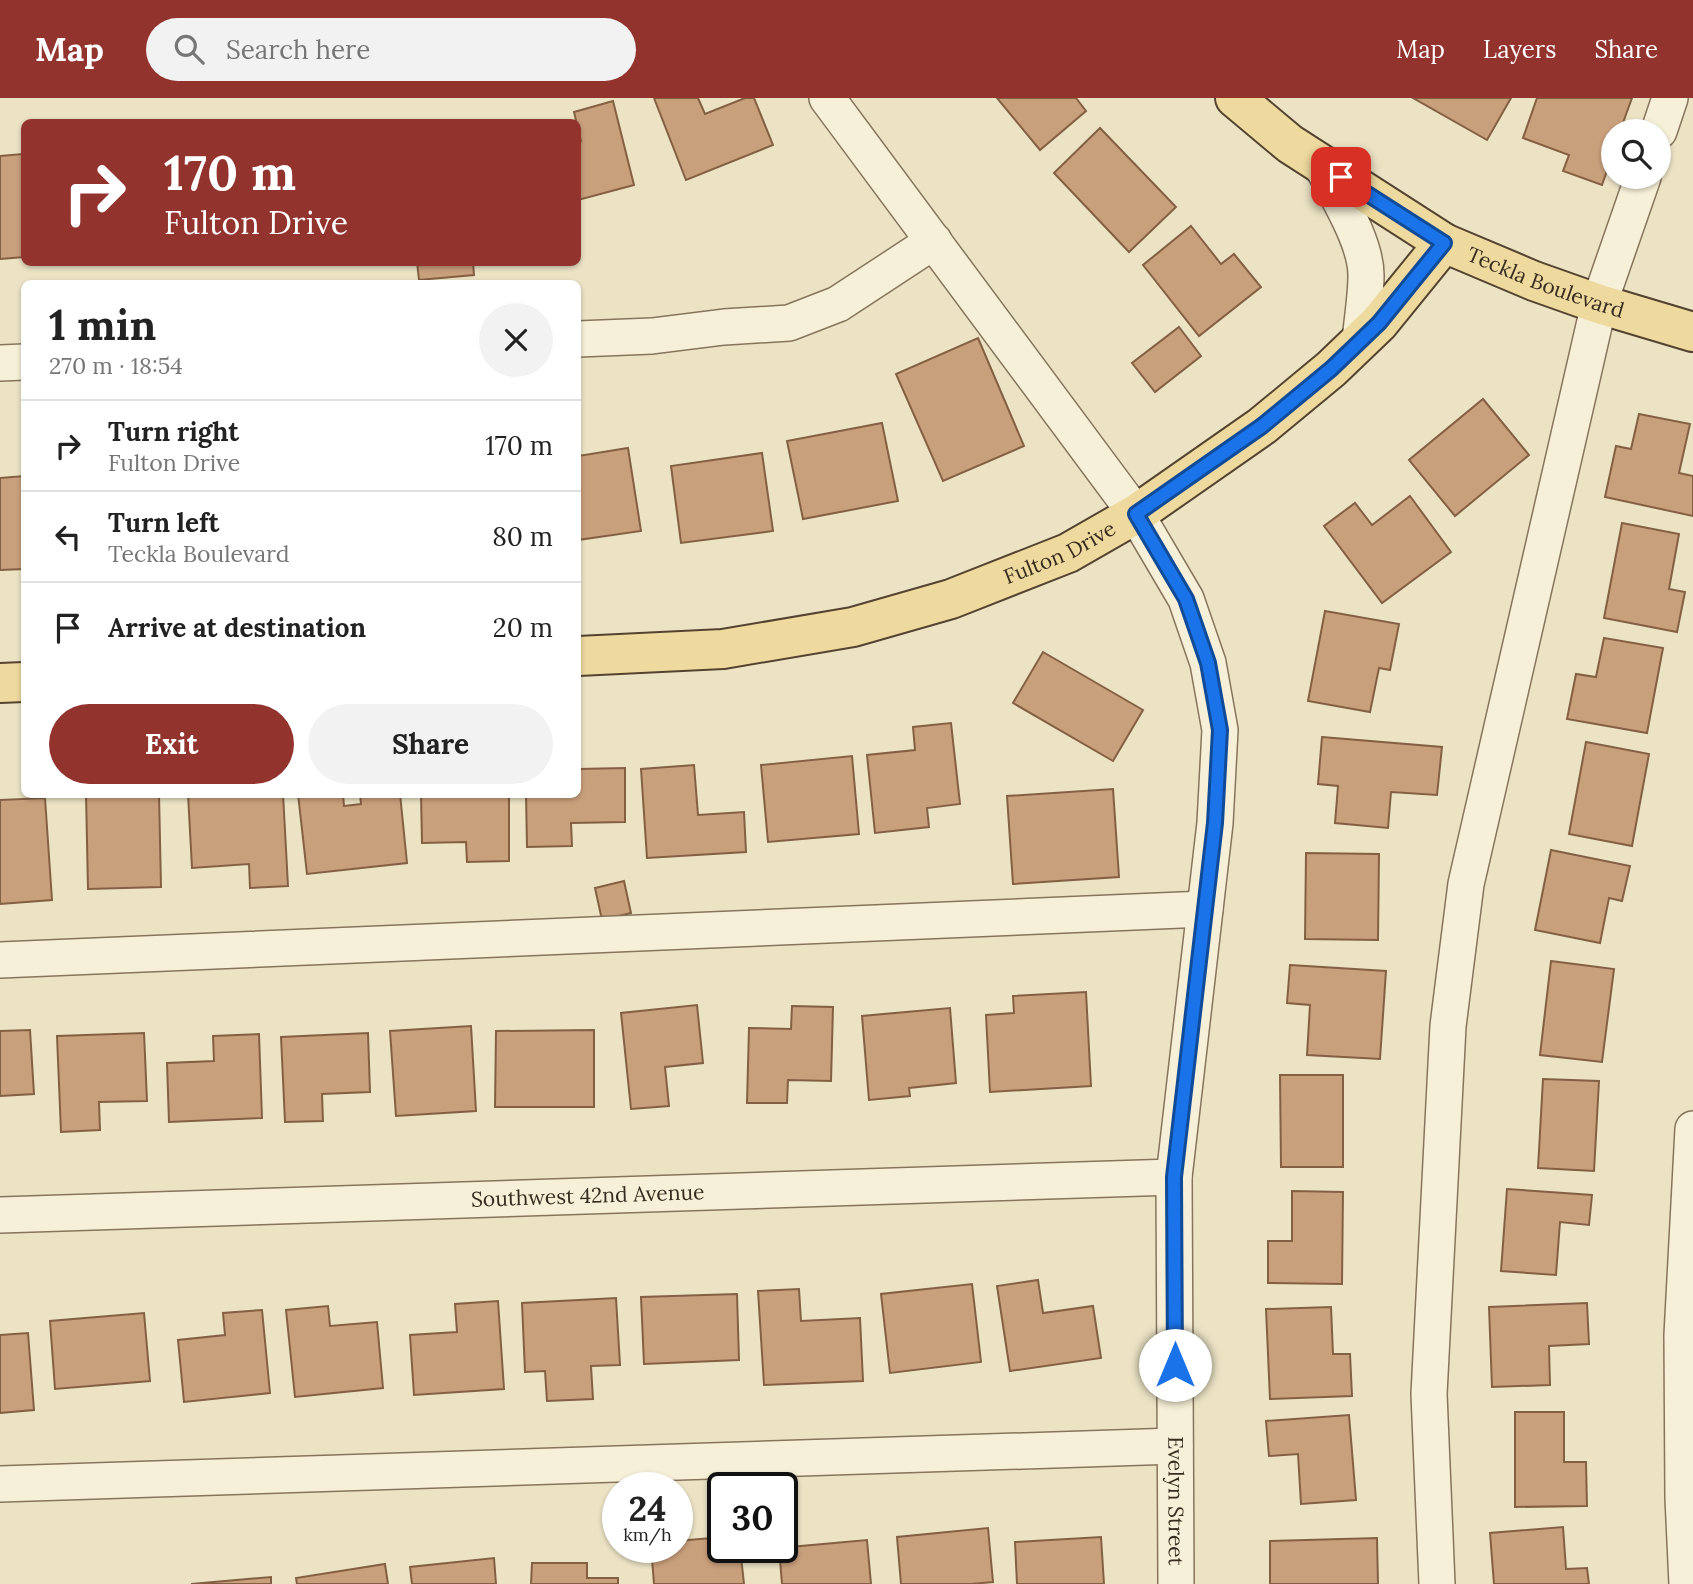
<!DOCTYPE html>
<html lang="en">
<head>
<meta charset="utf-8">
<style>
  body { margin:0; font-family:Lora,serif; background:#f2f2f2; color:#222; height:100vh; display:flex; flex-direction:column; font-size:26px; white-space:nowrap }
  * { box-sizing:border-box; margin:0 }
  p { font-size:23px; color:#767676 }
  .icon { flex:none; width:38px; height:38px; fill:none; stroke:currentColor; stroke-width:2; stroke-linecap:round; stroke-linejoin:round }
  .map { position:relative; flex:1; overflow:hidden }
  .drawer { position:absolute; left:21px; top:182px; width:560px; height:518px; display:flex; flex-direction:column; background:#fff; border-radius:10px; box-shadow:0 2px 5px #0004 }
  .drawer>* { flex:none }
  .banner { position:absolute; left:21px; top:21px; width:560px; height:147px; border-radius:10px; box-shadow:0 2px 5px #0004; background:#93332e; color:#fff; overflow:hidden }
  .tools { position:absolute; left:1601px; top:21px; display:grid; gap:14px }
  .tools a { display:grid; place-items:center; width:70px; height:70px; border-radius:50%; background:#fff; box-shadow:0 2px 5px #0004; font-size:35px }
  .speed { position:absolute; left:602px; top:1374px; display:flex; gap:14px; font-size:35px; font-weight:700; text-align:center }
  .speed>* { display:grid; place-content:center; width:91px; height:91px; border-radius:50%; background:#fff; box-shadow:0 2px 5px #0004; line-height:1 }
  .speed small { font-size:18px; font-weight:400 }
  .speed .limit { border:4px solid #111; border-radius:10px; background:#fff; color:#111 }
  .pin { position:absolute; display:grid; place-items:center; width:60px; height:60px; color:#fff; margin:-30px; border-radius:14px; box-shadow:0 4px 10px #0006 }
  .me { position:absolute; width:77px; margin:-38px; rotate:0deg; stroke-linejoin:round; filter:drop-shadow(0 0 5px #0008) }
  .turn { display:flex; align-items:center; gap:24px; height:147px; padding:0 28px; font-size:32px }
  .turn .icon { width:91px; height:91px; stroke-width:2.5 }
  .turn b { display:block; font-size:49px; line-height:60px }
  .round { display:grid; place-items:center; flex:none; width:74px; height:74px; border-radius:37px; background:#f2f2f2 }
  .summary { display:flex; align-items:center; justify-content:space-between; height:119px; padding:0 28px }
  h1 { font-size:42px; font-weight:700; line-height:52px }
  .primary-button { display:flex; gap:14px; margin-top:auto; padding:14px 28px }
  .primary-button a { flex:1; height:80px; border-radius:42px; background:#93332e; color:#fff; font-size:28px; font-weight:700; line-height:80px; text-align:center }
  .primary-button a+a { background:#f2f2f2; color:#222 }
  ul { padding:0; list-style:none }
  li { display:flex; align-items:center; gap:21px; height:91px; padding:0 28px; border-top:2px solid #e0e0e0 }
  li div { flex:1 }
  li b { display:block; font-size:26px }
  li em { font-style:normal }
  header { display:flex; align-items:center; gap:42px; box-sizing:border-box; height:98px; padding:0 35px; background:#93332e; color:#fff }
  header strong { font-size:33px }
  nav { display:flex; gap:38px; margin-inline-start:auto; font-size:24px }
  .search { width:490px; height:63px; background:#f2f2f2; display:flex; align-items:center; gap:18px; box-sizing:border-box; padding:0 24px; border-radius:38px; color:#767676; font-size:26px }
  .map>svg:first-child { display:block }
  .building { fill:#c9a07c; stroke:#846043; stroke-width:2 }
  .lines { fill:none; stroke-linecap:round; stroke-linejoin:round }
  .minor-casing { stroke:#86755c; stroke-width:38 }
  .major-casing { stroke:#544330; stroke-width:42 }
  .minor { stroke:#f7f0d8; stroke-width:35 }
  .major { stroke:#eed99e; stroke-width:38 }
  .route-casing { stroke:#114b97; stroke-width:18 }
  .route { stroke:#1a73e8; stroke-width:12 }
  .labels { text-anchor:middle; stroke-width:6; stroke-linejoin:round; paint-order:stroke }
  .street-label { font-size:21px; fill:#372c1f; stroke:#f4edd4 }
</style>
</head>
<body>
<header>
<strong>Map</strong>
<div class="search"><svg class="icon" aria-label="search" viewBox="0 0 24 24"><circle cx="10" cy="10" r="6"/><path d="M15 15l6 6"/></svg>Search here</div>
<nav><a>Map</a><a>Layers</a><a>Share</a></nav>
</header>
<div class="map">
<svg width="1693" height="1486" viewBox="0 0 1693 1486">
  <rect width="100%" height="100%" fill="#ece3c5"/>
  <!-- building -->
  <g class="building">
    <polygon points="654,0 698,0 705,16 745,0 754,0 773,47 686,82"/>
    <polygon points="997,0 1076,0 1086,13 1040,52"/>
    <polygon points="1413,0 1511,0 1487,42"/>
    <polygon points="1537,0 1632,0 1620,33 1614,33 1614,53 1602,87 1563,73 1569,57 1523,40"/>
    <polygon points="613,3 634,87 578,102 578,44 581,43 574,14"/>
    <polygon points="1100,30 1176,109 1129,154 1054,75"/>
    <polygon points="22,56 24,102 24,159 0,161 0,58"/>
    <polygon points="1191,128 1221,166 1234,156 1261,189 1199,238 1143,167"/>
    <polygon points="417,164 473,164 474,177 419,182"/>
    <polygon points="1179,229 1201,258 1155,294 1132,265"/>
    <polygon points="978,240 1024,348 943,383 896,276"/>
    <polygon points="1483,301 1529,357 1455,418 1409,362"/>
    <polygon points="1639,316 1690,326 1679,375 1693,378 1693,418 1605,399 1616,348 1631,351"/>
    <polygon points="882,325 898,403 803,421 787,343"/>
    <polygon points="628,350 641,433 578,442 578,358"/>
    <polygon points="762,355 773,433 681,445 671,368"/>
    <polygon points="24,378 24,471 0,472 0,380"/>
    <polygon points="1410,398 1451,454 1382,505 1324,428 1355,405 1372,427"/>
    <polygon points="1622,425 1679,436 1669,491 1685,494 1677,534 1604,520"/>
    <polygon points="1325,513 1399,526 1390,572 1379,570 1370,614 1308,603"/>
    <polygon points="1604,540 1663,550 1647,635 1567,621 1576,576 1596,579"/>
    <polygon points="1043,554 1143,612 1113,663 1013,605"/>
    <polygon points="951,625 960,706 927,710 929,729 875,735 867,657 915,652 913,629"/>
    <polygon points="1322,639 1442,649 1437,697 1391,694 1388,730 1335,725 1338,688 1318,686"/>
    <polygon points="1586,644 1649,656 1632,748 1569,736"/>
    <polygon points="852,658 859,736 768,744 761,667"/>
    <polygon points="694,667 698,717 744,714 746,754 647,760 641,671"/>
    <polygon points="625,670 625,724 571,725 572,748 527,749 526,696 578,696 578,671"/>
    <polygon points="1113,691 1119,779 1013,786 1007,698"/>
    <polygon points="86,696 159,696 161,789 88,791"/>
    <polygon points="188,696 283,696 288,788 250,790 249,766 192,770"/>
    <polygon points="298,696 343,696 344,708 361,706 360,696 400,696 407,765 307,776"/>
    <polygon points="421,696 509,696 509,763 467,764 466,744 422,745"/>
    <polygon points="45,700 52,802 0,806 0,702"/>
    <polygon points="1551,752 1630,768 1622,803 1609,800 1600,845 1535,832"/>
    <polygon points="1306,755 1379,756 1378,842 1305,841"/>
    <polygon points="624,783 631,815 602,822 595,790"/>
    <polygon points="1551,863 1614,871 1602,964 1540,957"/>
    <polygon points="1290,867 1386,873 1380,961 1307,957 1310,907 1287,905"/>
    <polygon points="1086,894 1091,988 990,994 986,917 1014,915 1013,898"/>
    <polygon points="697,907 703,965 665,969 669,1008 631,1011 621,915"/>
    <polygon points="792,908 833,909 831,983 788,982 787,1005 747,1005 749,930 791,931"/>
    <polygon points="950,910 956,985 909,990 910,998 869,1002 862,918"/>
    <polygon points="471,928 476,1013 396,1018 390,933"/>
    <polygon points="30,932 34,996 0,998 0,933"/>
    <polygon points="594,932 594,1009 495,1009 496,933"/>
    <polygon points="144,935 147,1003 99,1004 100,1032 61,1034 57,938"/>
    <polygon points="368,935 370,994 322,996 323,1023 285,1024 281,939"/>
    <polygon points="259,936 262,1020 169,1024 167,965 214,963 213,938"/>
    <polygon points="1280,977 1343,977 1343,1069 1281,1069"/>
    <polygon points="1543,981 1599,983 1594,1073 1538,1070"/>
    <polygon points="1507,1091 1592,1097 1589,1127 1560,1124 1556,1177 1501,1173"/>
    <polygon points="1292,1093 1343,1094 1342,1186 1268,1185 1268,1143 1292,1143"/>
    <polygon points="1038,1182 1043,1215 1093,1208 1101,1260 1010,1273 997,1188"/>
    <polygon points="972,1186 981,1264 890,1275 881,1196"/>
    <polygon points="799,1191 801,1223 860,1220 863,1283 764,1287 758,1193"/>
    <polygon points="737,1196 739,1262 644,1266 641,1199"/>
    <polygon points="616,1200 620,1267 591,1268 593,1301 547,1303 545,1273 525,1274 522,1205"/>
    <polygon points="498,1203 504,1291 414,1297 410,1237 457,1234 455,1206"/>
    <polygon points="1587,1205 1589,1246 1549,1248 1550,1287 1492,1289 1489,1209"/>
    <polygon points="328,1208 330,1228 377,1224 383,1290 295,1299 286,1212"/>
    <polygon points="1331,1209 1333,1256 1350,1256 1352,1298 1270,1301 1266,1211"/>
    <polygon points="262,1212 270,1295 184,1304 178,1242 225,1237 223,1215"/>
    <polygon points="144,1215 150,1283 55,1291 50,1223"/>
    <polygon points="28,1235 34,1312 0,1315 0,1237"/>
    <polygon points="1515,1314 1564,1314 1564,1364 1586,1364 1587,1408 1515,1409"/>
    <polygon points="1349,1317 1356,1402 1301,1406 1298,1356 1269,1358 1266,1323"/>
    <polygon points="1563,1429 1566,1471 1587,1470 1589,1486 1494,1486 1490,1435"/>
    <polygon points="988,1430 993,1484 971,1486 901,1486 897,1439"/>
    <polygon points="723,1439 723,1449 740,1449 744,1486 654,1486 651,1449 677,1449 677,1443"/>
    <polygon points="1101,1439 1104,1486 1017,1486 1015,1444"/>
    <polygon points="1377,1440 1378,1486 1270,1486 1270,1443"/>
    <polygon points="867,1442 871,1486 782,1486 779,1450"/>
    <polygon points="494,1460 496,1486 412,1486 410,1469"/>
    <polygon points="532,1465 587,1465 587,1480 618,1480 618,1486 531,1486"/>
    <polygon points="385,1466 388,1486 297,1486 296,1480"/>
    <polygon points="271,1479 271,1486 191,1486"/>
  </g>
  <g class="lines">
    <defs>
      <g id="minor">
        <path id="s1" d="M 827,0 L 1136,416 L 1186,501 L 1208,565 L 1220,632 L 1215,725 L 1174,1079 L 1176,1486"/>
        <polyline points="1659,33 1670,0"/>
        <path d="M 1321,66 C 1336,97 1366,143 1366,177 C 1366,199 1362,221 1360,243"/>
        <polyline points="578,241 652,238 724,229 789,225 838,206 934,143"/>
        <polyline points="0,265 24,264"/>
        <polyline points="0,862 1205,811"/>
        <path id="s2" d="M 0,1117 L 1174,1079"/>
        <polyline points="0,1386 1175,1348"/>
        <polyline points="1437,1486 1429,1296 1448,928 1466,786 1599,206 1643,79"/>
        <polyline points="1687,1486 1683,1400 1682,1237 1693,1031"/>
      </g>
      <g id="major">
        <path id="s3" d="M 1235,0 L 1290,46 L 1444,145 L 1534,183 L 1599,206 L 1693,234"/>
        <path id="s4" d="M 578,558 L 723,551 L 853,529 L 951,501 L 1068,455 L 1136,416 L 1262,328 L 1331,271 L 1379,225 L 1444,145"/>
        <polyline points="0,585 24,584"/>
      </g>
    </defs>
    <!-- minor casing -->
    <use href="#minor" class="minor-casing"/>
    <!-- major casing -->
    <use href="#major" class="major-casing"/>
    <!-- minor -->
    <use href="#minor" class="minor"/>
    <!-- major -->
    <use href="#major" class="major"/>
  </g>
  <g class="lines">
    <defs>
      <polyline id="route" points="1175,1267 1174,1079 1215,725 1220,632 1208,565 1186,501 1136,416 1262,328 1331,271 1379,225 1444,145 1341,79"/>
    </defs>
    <!-- route casing -->
    <use href="#route" class="route-casing"/>
    <!-- route -->
    <use href="#route" class="route"/>
  </g>
  <g class="labels">
    <!-- street labels -->
    <g class="street-label">
      <text dy="7" stroke="none"><textPath href="#s3" startOffset="364">Teckla Boulevard</textPath></text>
      <text dy="7" stroke="none"><textPath href="#s4" startOffset="497">Fulton Drive</textPath></text>
      <text dy="7" stroke="none"><textPath href="#s2" startOffset="588">Southwest 42nd Avenue</textPath></text>
      <text dy="7" stroke="none"><textPath href="#s1" startOffset="1526">Evelyn Street</textPath></text>
    </g>
  </g>
</svg>
<div class="tools">
<a><svg class="icon" aria-label="search" viewBox="0 0 24 24"><circle cx="10" cy="10" r="6"/><path d="M15 15l6 6"/></svg></a>
</div>
<div class="speed"><div>24<small>km/h</small></div><div class="limit">30</div></div>
<div class="pin" style="left:1341px;top:79px;background:#d93025"><svg class="icon" aria-label="arrive" viewBox="0 0 24 24"><path d="M6 21V4h12l-3 4 3 4H6"/></svg></div>
<svg class="me" style="left:1175px;top:1267px" viewBox="-20 -20 40 40"><circle r="19" fill="#fff"/><path d="M0-13L10 11 0 6-10 11z" fill="#1a73e8"/></svg>
<div class="banner">
<div class="turn"><svg class="icon" aria-label="right" viewBox="0 0 24 24"><path d="M7 20v-9h11M14 6l5 5-5 5"/></svg><div><b>170 m</b>Fulton Drive</div></div>
</div>
<section class="drawer">
<div class="summary"><div><h1>1 min</h1><p>270 m · 18:54</p></div><a class="round"><svg class="icon" aria-label="close" viewBox="0 0 24 24"><path d="M6 6l12 12M18 6L6 18"/></svg></a></div>
<ul>
<li><svg class="icon" aria-label="right" viewBox="0 0 24 24"><path d="M7 20v-9h11M14 6l5 5-5 5"/></svg><div><b>Turn right</b><p>Fulton Drive</p></div><em>170 m</em></li>
<li><svg class="icon" aria-label="left" viewBox="0 0 24 24"><path d="M17 20v-9H6M10 6l-5 5 5 5"/></svg><div><b>Turn left</b><p>Teckla Boulevard</p></div><em>80 m</em></li>
<li><svg class="icon" aria-label="arrive" viewBox="0 0 24 24"><path d="M6 21V4h12l-3 4 3 4H6"/></svg><div><b>Arrive at destination</b></div><em>20 m</em></li>
</ul>
<div class="primary-button"><a>Exit</a><a>Share</a></div>
</section>
</div>
</body>
</html>
